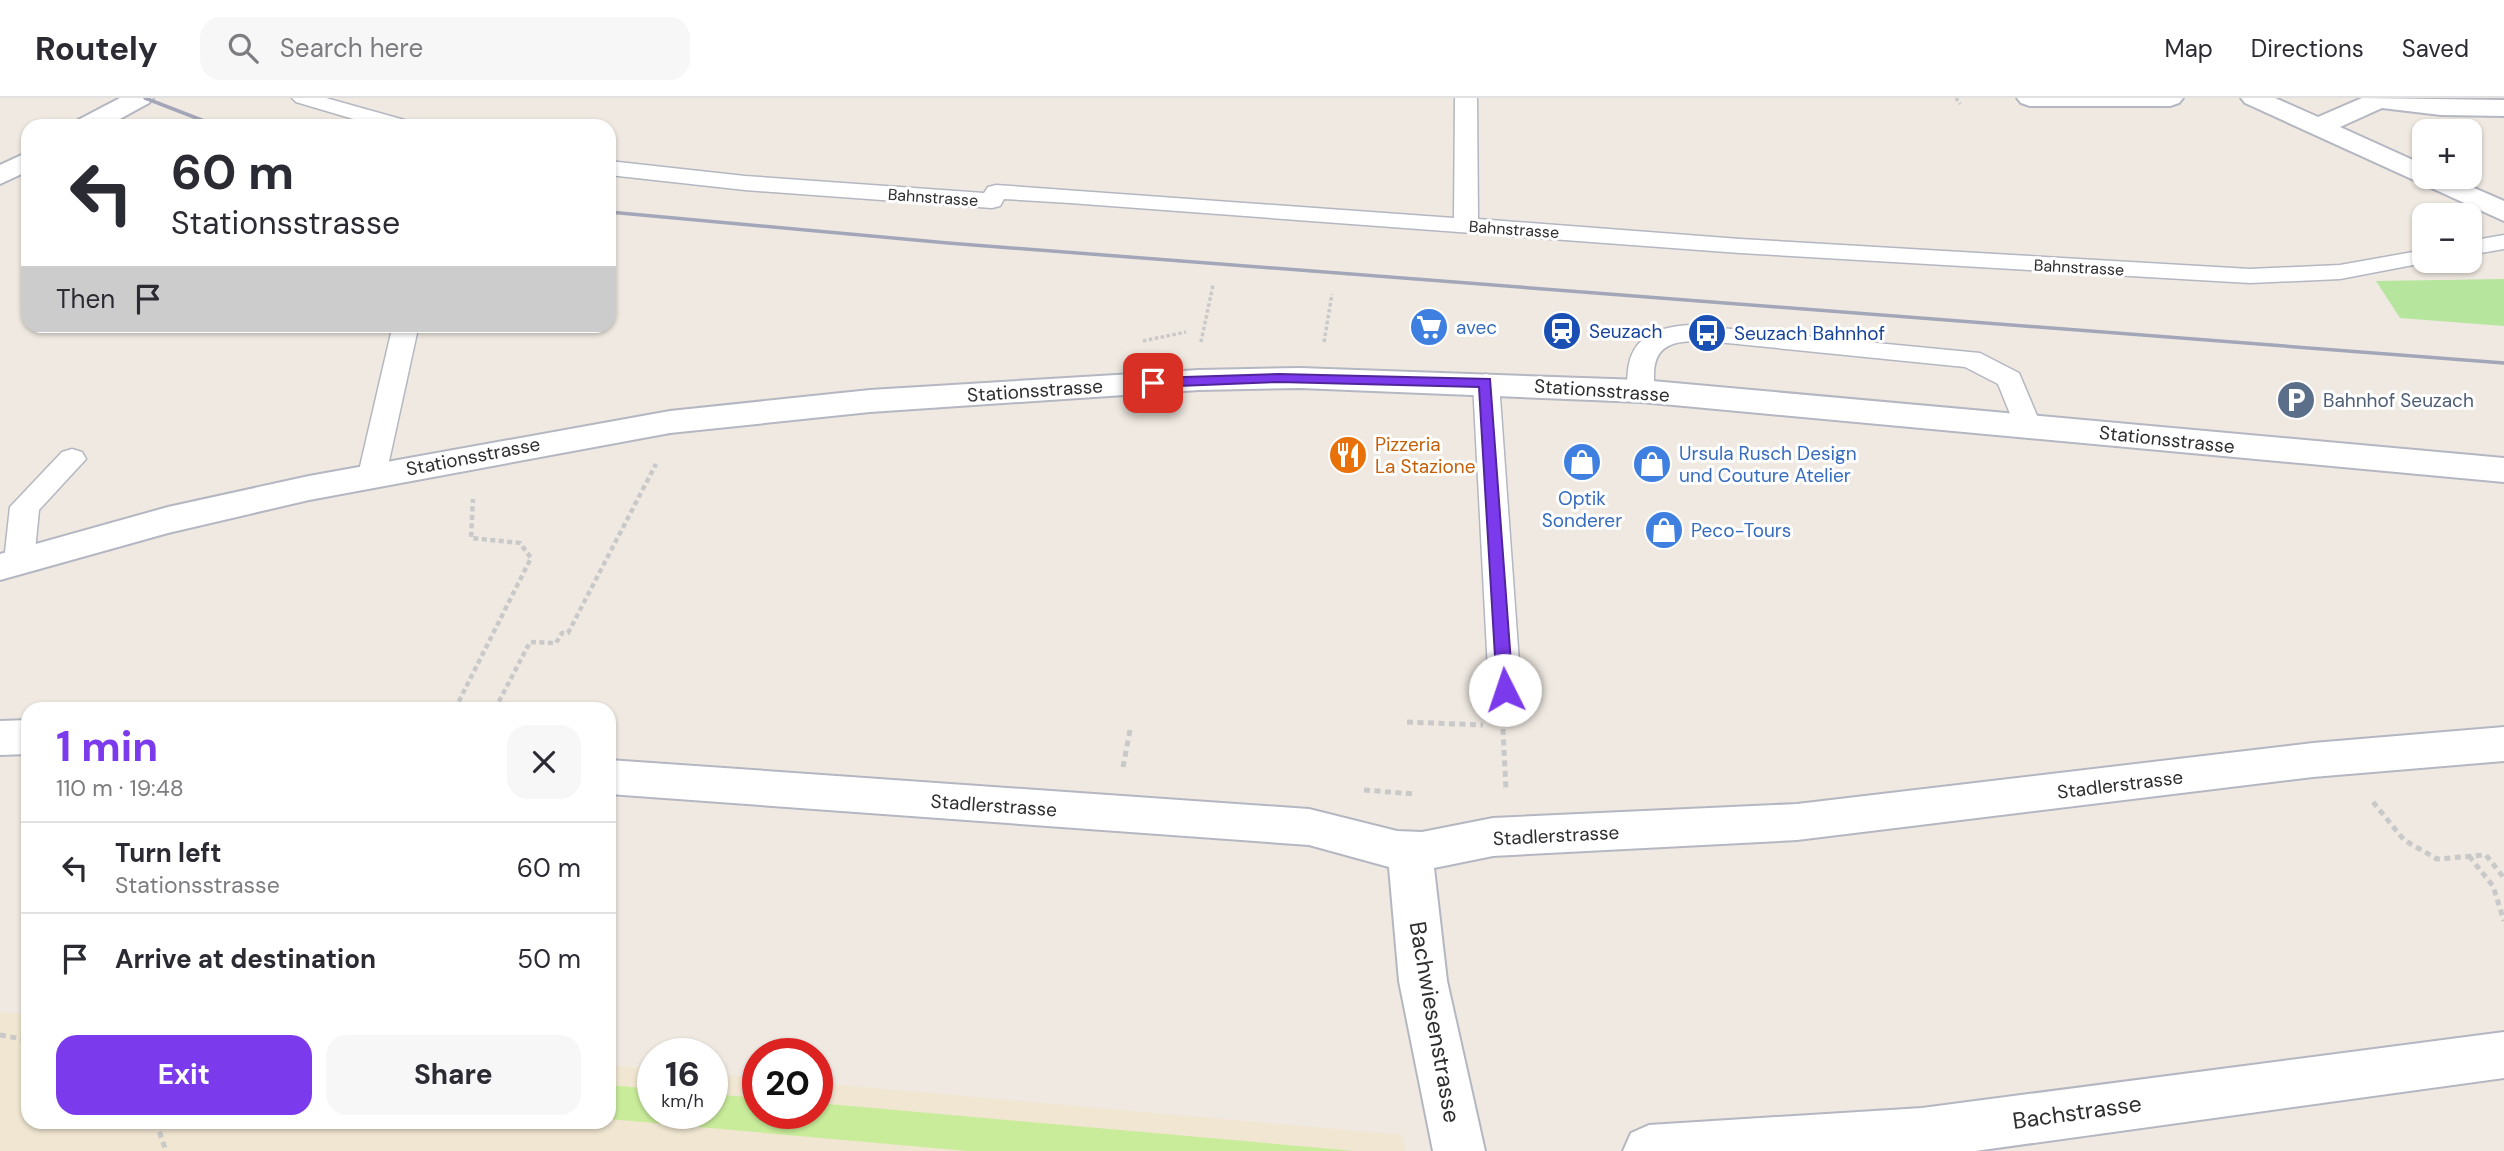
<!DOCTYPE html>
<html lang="en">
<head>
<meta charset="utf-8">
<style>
  body { margin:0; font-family:"DM Sans",sans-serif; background:#f7f7f7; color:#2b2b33; height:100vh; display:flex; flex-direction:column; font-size:26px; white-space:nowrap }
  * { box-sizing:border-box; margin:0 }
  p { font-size:23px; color:#7c7c81 }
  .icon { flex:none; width:38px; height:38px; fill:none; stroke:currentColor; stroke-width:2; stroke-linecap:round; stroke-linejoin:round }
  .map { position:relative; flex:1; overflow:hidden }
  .side { position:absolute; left:21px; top:604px; width:595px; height:427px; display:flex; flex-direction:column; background:#fff; border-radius:21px; box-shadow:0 2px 5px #0004 }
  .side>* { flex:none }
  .top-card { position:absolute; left:21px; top:21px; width:595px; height:214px; border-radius:21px; box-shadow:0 2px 5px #0004; background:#fff; color:#2b2b33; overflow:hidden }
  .tools { position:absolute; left:2412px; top:21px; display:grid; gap:14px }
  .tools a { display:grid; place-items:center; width:70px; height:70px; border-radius:14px; background:#fff; box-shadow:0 2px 5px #0004; font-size:35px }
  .speed { position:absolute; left:637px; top:940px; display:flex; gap:14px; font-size:35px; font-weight:700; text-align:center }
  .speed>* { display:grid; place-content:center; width:91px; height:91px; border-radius:50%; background:#fff; box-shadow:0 2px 5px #0004; line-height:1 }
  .speed small { font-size:18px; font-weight:400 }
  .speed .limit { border:10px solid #d22; background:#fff; color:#111 }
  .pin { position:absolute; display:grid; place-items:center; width:60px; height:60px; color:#fff; margin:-30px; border-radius:14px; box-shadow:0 4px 10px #0006 }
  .me { position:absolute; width:77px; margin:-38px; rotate:356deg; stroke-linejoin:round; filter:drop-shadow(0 0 5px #0008) }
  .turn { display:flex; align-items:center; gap:24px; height:147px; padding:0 35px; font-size:32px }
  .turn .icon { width:91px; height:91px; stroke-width:2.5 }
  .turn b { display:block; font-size:49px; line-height:60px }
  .then { display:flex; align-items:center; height:66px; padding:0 35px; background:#0003; gap:14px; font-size:26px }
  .round { display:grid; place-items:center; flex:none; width:74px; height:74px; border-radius:21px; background:#f7f7f7 }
  .head { display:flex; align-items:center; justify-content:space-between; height:119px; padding:0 35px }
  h1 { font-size:42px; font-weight:700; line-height:52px; color:#7c3aed }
  .action { display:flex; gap:14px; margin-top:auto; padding:14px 35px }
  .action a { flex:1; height:80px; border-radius:21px; background:#7c3aed; color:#fff; font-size:28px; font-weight:700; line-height:80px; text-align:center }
  .action a+a { background:#f7f7f7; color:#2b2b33 }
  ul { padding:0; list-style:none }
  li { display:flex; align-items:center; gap:21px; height:91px; padding:0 35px; border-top:2px solid #e1e1e2 }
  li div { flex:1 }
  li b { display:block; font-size:26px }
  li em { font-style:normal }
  header { display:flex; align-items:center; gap:42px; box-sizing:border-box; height:98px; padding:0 35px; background:#fff; border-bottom:2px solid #e1e1e2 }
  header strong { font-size:33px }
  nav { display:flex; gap:38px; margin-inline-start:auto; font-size:24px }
  .search { width:490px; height:63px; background:#f7f7f7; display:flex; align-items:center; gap:18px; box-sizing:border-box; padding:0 24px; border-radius:21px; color:#7c7c81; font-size:26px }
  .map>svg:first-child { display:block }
  .education { fill:#f0e6d1 }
  .green { fill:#b6e59e }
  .pitch { fill:#c9ec9a }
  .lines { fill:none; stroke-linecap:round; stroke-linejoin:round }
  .lane-casing { stroke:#b4b7c1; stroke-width:3 }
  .street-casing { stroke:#b4b7c1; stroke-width:4 }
  .secondary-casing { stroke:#b4b7c1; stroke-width:4 }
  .path-far2 { stroke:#c9c9c9; stroke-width:3.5; stroke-dasharray:3.5 2.5; stroke-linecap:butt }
  .path-far1 { stroke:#c9c9c9; stroke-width:4.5; stroke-dasharray:5 3.5; stroke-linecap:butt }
  .path { stroke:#c9c9c9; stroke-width:5; stroke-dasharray:6 4.5; stroke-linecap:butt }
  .lane { fill:#fff; fill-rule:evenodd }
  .street { fill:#fff; fill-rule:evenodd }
  .secondary { fill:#fff; fill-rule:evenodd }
  .rail { stroke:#a3a6b8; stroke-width:3.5 }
  .route { fill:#7c3aed; stroke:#51269a; stroke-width:2 }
  .labels { text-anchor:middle; stroke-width:6; stroke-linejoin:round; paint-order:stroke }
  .far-street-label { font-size:16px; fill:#2e2e2e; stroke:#fff }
  .shop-label { font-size:19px; fill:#366cbe; stroke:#fff; text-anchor:start }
  .transit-label { font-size:19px; fill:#164399; stroke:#fff; text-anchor:start }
  .street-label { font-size:19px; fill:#2e2e2e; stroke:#fff }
  .service-label { font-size:19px; fill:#4e5e75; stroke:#fff; text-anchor:start }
  .food-label { font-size:19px; fill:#c56008; stroke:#fff; text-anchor:start }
  .near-street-label { font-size:23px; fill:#2e2e2e; stroke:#fff }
</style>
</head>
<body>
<header>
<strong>Routely</strong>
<div class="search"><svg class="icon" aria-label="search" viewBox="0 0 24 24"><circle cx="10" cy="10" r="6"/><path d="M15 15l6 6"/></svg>Search here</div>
<nav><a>Map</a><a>Directions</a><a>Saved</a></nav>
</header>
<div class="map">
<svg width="2504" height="1053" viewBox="0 0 2504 1053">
  <rect width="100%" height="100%" fill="#efe9e1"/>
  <!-- education -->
  <polygon class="education" points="0,914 28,916 28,1024 609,1024 609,967 653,971 653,1015 712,1015 712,976 758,980 758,1015 817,1015 817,985 1402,1037 1406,1053 0,1053"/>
  <!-- green -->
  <polygon class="green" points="2504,181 2504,228 2400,220 2376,183"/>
  <!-- pitch -->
  <polygon class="pitch" points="609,987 653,991 653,1015 712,1015 712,996 758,1000 758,1015 817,1015 817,1005 1355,1053 968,1053 609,1021"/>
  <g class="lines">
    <defs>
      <g id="lane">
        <polygon points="292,0 326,0 408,23 411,28 377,28 296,4"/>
        <polygon points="1455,0 1477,0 1478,121 1740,141 2250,171 2340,167 2424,152 2424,163 2434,163 2340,181 2250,185 1740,155 1070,105 1004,101 1000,108 992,110 745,92 609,77 609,63 745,78 984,95 988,89 996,87 1454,120"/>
        <polygon points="2504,137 2504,151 2469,157 2469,143"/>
        <path d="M 1690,227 L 1980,255 L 2019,275 L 2041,327 L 2037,333 L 2027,336 L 2017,333 L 1998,286 L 1965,269 L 1707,243 C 1679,243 1654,243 1654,277 C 1654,286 1655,291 1650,299 L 1641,302 L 1632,299 C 1626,291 1627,281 1628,272 C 1632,237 1659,229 1690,227 Z"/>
        <polygon points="406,228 413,229 417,235 386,377 382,384 372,387 362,384 358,377 391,235 395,229"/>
        <polygon points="1486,276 1495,279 1499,285 1521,592 1517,601 1505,605 1493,601 1489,592 1473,285 1477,279"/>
        <polygon points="72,351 82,354 86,361 39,412 34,463 30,471 19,474 8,471 4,463 10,409 62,354"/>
      </g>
      <g id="street">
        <polygon points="120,0 153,0 149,5 107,28 74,28 78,22"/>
        <polygon points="2017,0 2183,0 2179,5 2170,8 2030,8 2021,5"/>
        <polygon points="2241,0 2275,0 2318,19 2362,0 2504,2 2504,18 2441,17 2382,10 2340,29 2424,67 2424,79 2449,79 2504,103 2504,123 2245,5"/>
        <polygon points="28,54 28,73 0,86 0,67"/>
        <polygon points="28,622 28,656 0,657 0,623"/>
        <polygon points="2504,629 2504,663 2313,679 1797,742 1493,758 1434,770 1447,883 1485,1053 1433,1053 1399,883 1389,769 1309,747 609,696 609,662 1309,711 1397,733 1422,734 1493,720 1797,706 2313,645"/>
        <polygon points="2504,934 2504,980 1975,1053 1623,1053 1631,1035 1649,1027 1922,1010"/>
      </g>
      <polygon id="secondary" points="1300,270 1641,282 2504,360 2504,384 1641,304 1300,290 1199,292 870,314 670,335 309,402 168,435 0,482 0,456 168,409 309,378 670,313 870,292 1199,272"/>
    </defs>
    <!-- lane casing -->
    <use href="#lane" class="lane-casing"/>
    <!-- street casing -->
    <use href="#street" class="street-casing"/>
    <!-- secondary casing -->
    <use href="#secondary" class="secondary-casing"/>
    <!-- path-far2 -->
    <g class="path-far2">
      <polyline points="1956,0 1960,6"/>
      <polyline points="1143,243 1186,234"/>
      <polyline points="1201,244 1213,187"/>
      <polyline points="1324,244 1332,196"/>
    </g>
    <!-- path-far1 -->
    <g class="path-far1">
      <polyline points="455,611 531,460 520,445 471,440 473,401"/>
      <polyline points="495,611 530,544 556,545 562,535 568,535 656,366"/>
    </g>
    <!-- path -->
    <g class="path">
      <polyline points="1407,624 1483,627"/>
      <polyline points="1503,631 1506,692"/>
      <polyline points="1123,669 1130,632"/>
      <polyline points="1364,692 1414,696"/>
      <polyline points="2373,704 2404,742 2437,761 2486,757 2504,780"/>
      <polyline points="2469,758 2493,788 2504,823"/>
      <polyline points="0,937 28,942"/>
      <polyline points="156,1024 166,1053"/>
    </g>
    <!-- lane -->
    <use href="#lane" class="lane"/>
    <!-- street -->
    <use href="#street" class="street"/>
    <!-- secondary -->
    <use href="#secondary" class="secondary"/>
    <!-- rail -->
    <g class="rail">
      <polyline points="145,0 217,28"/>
      <polyline points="609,114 948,145 2504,265"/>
    </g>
  </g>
  <!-- route -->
  <polygon class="route" points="1279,276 1490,281 1513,592 1511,596 1499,596 1497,592 1479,289 1279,284 1153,289 1146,285 1153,280"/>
  <!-- icons -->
  <defs>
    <symbol id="supermarket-disc" viewBox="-11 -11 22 22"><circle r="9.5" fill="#3f7fe0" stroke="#fff"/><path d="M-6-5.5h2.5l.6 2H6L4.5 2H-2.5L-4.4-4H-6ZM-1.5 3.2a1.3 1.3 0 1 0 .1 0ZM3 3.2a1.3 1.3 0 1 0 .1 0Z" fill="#fff"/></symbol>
    <symbol id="station-disc" viewBox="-11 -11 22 22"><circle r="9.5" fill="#1a4fb4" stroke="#fff"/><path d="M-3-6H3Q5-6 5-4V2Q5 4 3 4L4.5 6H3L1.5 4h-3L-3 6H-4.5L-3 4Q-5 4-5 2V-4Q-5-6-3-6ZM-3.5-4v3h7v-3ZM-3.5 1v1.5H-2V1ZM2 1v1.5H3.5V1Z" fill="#fff"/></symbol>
    <symbol id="bus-disc" viewBox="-11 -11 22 22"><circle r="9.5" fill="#1a4fb4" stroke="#fff"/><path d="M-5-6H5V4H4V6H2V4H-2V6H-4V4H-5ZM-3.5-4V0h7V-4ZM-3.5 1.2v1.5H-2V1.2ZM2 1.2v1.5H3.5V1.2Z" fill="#fff"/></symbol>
    <symbol id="parking-disc" viewBox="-11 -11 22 22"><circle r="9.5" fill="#5c6f8a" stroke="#fff"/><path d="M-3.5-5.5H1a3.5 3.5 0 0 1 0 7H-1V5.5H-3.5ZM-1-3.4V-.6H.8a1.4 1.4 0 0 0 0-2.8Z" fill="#fff"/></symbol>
    <symbol id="restaurant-disc" viewBox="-11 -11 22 22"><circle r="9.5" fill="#e8710a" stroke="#fff"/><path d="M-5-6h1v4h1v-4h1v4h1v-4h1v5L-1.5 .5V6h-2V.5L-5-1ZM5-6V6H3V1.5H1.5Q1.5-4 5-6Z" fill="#fff"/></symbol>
    <symbol id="shop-disc" viewBox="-11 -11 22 22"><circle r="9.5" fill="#3f7fe0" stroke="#fff"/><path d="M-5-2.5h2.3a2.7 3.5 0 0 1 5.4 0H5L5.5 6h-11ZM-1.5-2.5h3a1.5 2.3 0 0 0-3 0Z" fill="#fff"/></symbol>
  </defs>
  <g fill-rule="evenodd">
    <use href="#supermarket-disc" x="1407" y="207" width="44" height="44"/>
    <use href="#station-disc" x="1540" y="211" width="44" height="44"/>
    <use href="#bus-disc" x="1685" y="213" width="44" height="44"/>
    <use href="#parking-disc" x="2274" y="280" width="44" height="44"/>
    <use href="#restaurant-disc" x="1326" y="335" width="44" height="44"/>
    <use href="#shop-disc" x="1560" y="342" width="44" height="44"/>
    <use href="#shop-disc" x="1630" y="344" width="44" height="44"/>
    <use href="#shop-disc" x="1642" y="410" width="44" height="44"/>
  </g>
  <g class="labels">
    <!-- far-street labels -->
    <g class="far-street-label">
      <text transform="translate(933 99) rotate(4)" y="6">Bahnstrasse</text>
      <text transform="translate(1514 131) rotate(4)" y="6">Bahnstrasse</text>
      <text transform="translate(2079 169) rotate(3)" y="6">Bahnstrasse</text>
    </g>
    <!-- shop labels -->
    <g class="shop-label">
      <text x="1456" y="236">avec</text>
      <text x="1679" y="362">Ursula Rusch Design<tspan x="1679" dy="22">und Couture Atelier</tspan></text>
      <text x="1582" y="407" text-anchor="middle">Optik<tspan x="1582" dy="22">Sonderer</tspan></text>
      <text x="1691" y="439">Peco-Tours</text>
    </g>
    <!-- transit labels -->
    <g class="transit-label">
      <text x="1589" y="240">Seuzach</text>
      <text x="1734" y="242">Seuzach Bahnhof</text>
    </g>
    <!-- street labels -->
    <g class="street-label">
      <text transform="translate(1035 292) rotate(-4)" y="7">Stationsstrasse</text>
      <text transform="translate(1602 292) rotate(4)" y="7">Stationsstrasse</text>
      <text transform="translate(2167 341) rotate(6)" y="7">Stationsstrasse</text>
      <text transform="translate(473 358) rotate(-11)" y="7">Stationsstrasse</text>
      <text transform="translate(2120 686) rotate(-7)" y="7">Stadlerstrasse</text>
      <text transform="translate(994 707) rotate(4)" y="7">Stadlerstrasse</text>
      <text transform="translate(1556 737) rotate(-3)" y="7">Stadlerstrasse</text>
    </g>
    <!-- service labels -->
    <g class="service-label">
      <text x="2323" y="309">Bahnhof Seuzach</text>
    </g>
    <!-- food labels -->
    <g class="food-label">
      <text x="1375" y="353">Pizzeria<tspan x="1375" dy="22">La Stazione</tspan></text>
    </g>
    <!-- near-street labels -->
    <g class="near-street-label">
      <text transform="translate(1435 924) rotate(80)" y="8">Bachwiesenstrasse</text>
      <text transform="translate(2077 1014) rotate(-8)" y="8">Bachstrasse</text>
    </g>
  </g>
</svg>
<div class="tools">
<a>+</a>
<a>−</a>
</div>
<div class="speed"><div>16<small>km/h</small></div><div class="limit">20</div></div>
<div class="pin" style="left:1153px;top:285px;background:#d93025"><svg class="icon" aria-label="arrive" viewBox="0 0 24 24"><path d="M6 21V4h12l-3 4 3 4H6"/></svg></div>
<svg class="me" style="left:1505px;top:592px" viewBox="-20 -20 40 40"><circle r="19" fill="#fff"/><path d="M0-13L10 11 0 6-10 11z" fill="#7c3aed"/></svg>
<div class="top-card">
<div class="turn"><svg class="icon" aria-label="left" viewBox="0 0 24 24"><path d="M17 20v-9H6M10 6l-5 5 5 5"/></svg><div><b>60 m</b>Stationsstrasse</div></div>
<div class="then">Then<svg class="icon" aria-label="arrive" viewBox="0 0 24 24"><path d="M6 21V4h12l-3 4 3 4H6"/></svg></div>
</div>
<section class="side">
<div class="head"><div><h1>1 min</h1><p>110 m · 19:48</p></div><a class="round"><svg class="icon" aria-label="close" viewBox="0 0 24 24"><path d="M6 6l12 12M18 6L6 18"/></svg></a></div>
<ul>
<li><svg class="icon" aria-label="left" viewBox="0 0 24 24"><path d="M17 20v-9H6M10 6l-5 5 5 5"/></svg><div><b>Turn left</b><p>Stationsstrasse</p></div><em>60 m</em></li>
<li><svg class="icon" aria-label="arrive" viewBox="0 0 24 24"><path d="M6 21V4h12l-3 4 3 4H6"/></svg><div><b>Arrive at destination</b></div><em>50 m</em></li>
</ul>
<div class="action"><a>Exit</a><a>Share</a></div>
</section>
</div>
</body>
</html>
